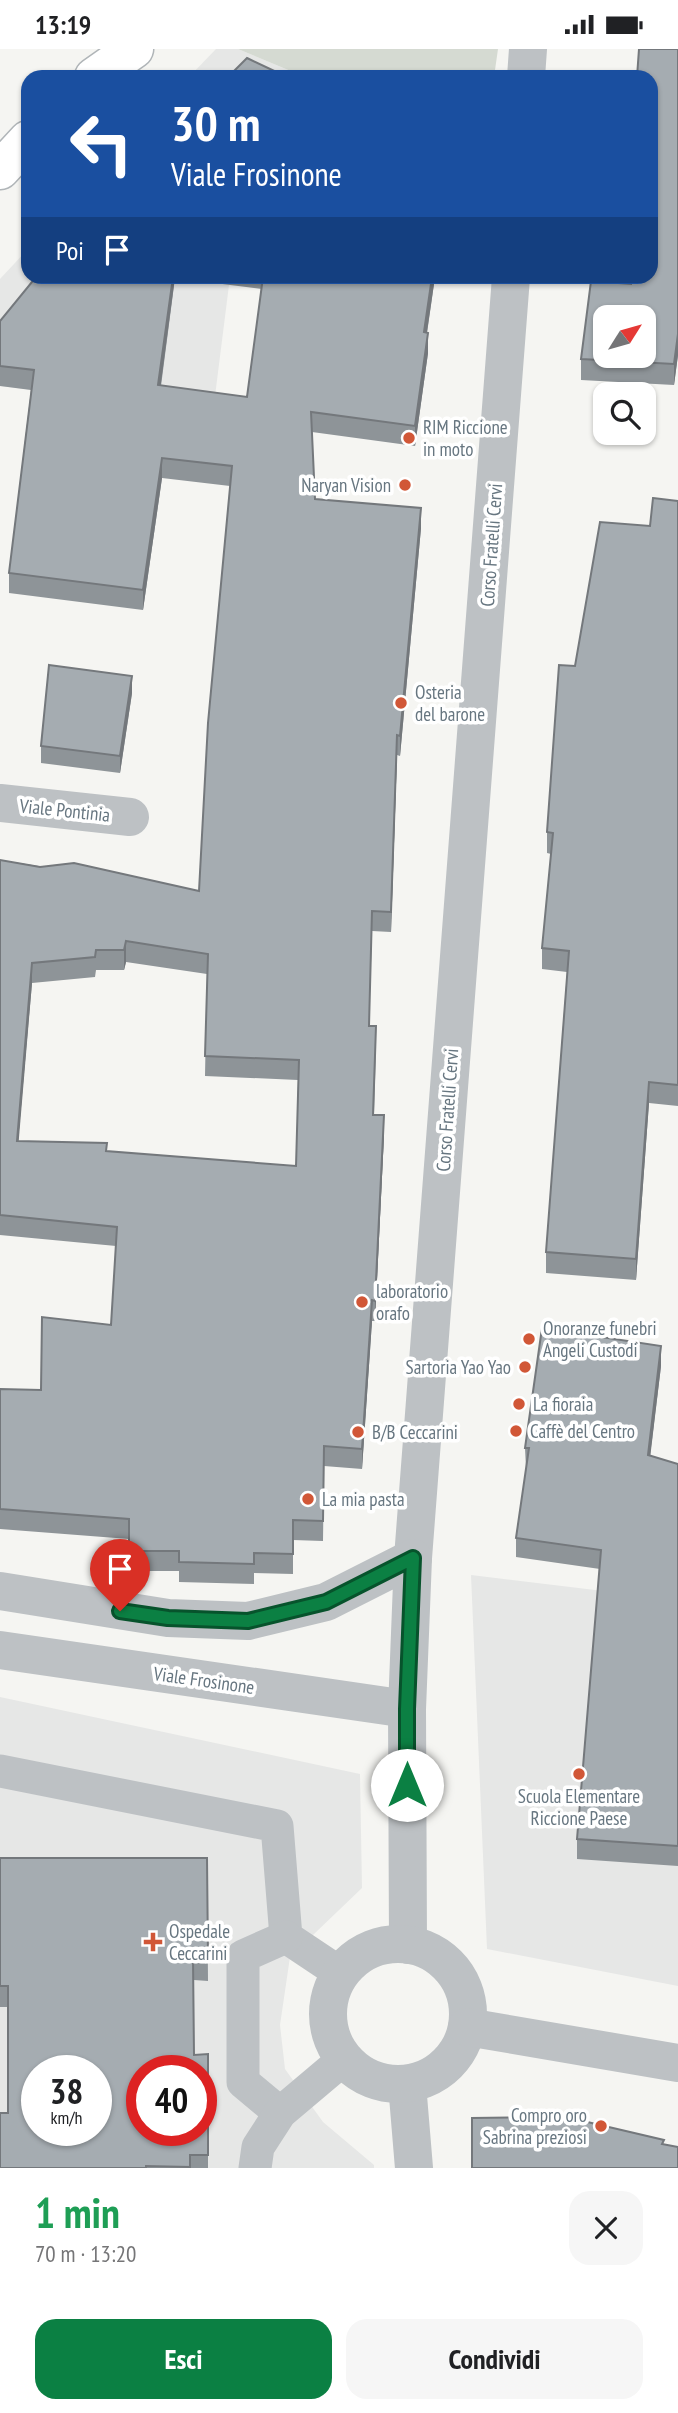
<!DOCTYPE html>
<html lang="it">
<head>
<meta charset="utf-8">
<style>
  body { margin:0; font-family:"PT Sans Narrow",sans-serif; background:#f6f6f6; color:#202124; height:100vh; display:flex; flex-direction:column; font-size:26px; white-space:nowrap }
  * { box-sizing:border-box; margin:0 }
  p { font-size:23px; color:#757577 }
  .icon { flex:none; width:38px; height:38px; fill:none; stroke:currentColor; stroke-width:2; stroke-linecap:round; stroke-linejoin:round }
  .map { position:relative; height:2119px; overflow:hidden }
  .details { display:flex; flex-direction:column; background:#fff; flex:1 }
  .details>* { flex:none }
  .banner { position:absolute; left:21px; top:21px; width:637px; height:214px; border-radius:21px; box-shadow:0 2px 5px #0004; background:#1a4fa0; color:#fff; overflow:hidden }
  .needle { width:46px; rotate:53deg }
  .controls { position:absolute; left:593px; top:256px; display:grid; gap:14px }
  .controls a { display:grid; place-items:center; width:63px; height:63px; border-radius:14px; background:#fff; box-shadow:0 2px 5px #0004; font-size:35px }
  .speed { position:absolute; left:21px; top:2006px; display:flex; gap:14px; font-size:35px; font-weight:700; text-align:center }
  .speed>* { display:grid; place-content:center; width:91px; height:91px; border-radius:50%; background:#fff; box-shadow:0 2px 5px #0004; line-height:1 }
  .speed small { font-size:18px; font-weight:400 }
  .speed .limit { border:10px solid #d22; background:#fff; color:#111 }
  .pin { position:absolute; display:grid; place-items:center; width:60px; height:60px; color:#fff; margin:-72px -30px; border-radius:50% 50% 50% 0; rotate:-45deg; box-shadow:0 0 7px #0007 }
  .pin .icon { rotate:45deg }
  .me { position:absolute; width:77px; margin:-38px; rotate:0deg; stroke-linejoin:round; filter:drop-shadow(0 0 5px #0008) }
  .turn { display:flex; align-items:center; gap:24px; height:147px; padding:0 35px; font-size:32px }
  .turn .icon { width:91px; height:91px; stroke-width:2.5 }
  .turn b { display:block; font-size:49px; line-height:60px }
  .then { display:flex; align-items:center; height:66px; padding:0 35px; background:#0003; gap:14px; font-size:26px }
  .round { display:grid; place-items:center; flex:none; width:74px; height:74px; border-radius:21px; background:#f6f6f6 }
  .overview { display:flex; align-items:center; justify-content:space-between; height:119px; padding:0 35px }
  h1 { font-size:42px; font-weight:800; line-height:52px; color:#1e9e55 }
  .cta { display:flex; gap:14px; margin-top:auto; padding:14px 35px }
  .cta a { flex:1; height:80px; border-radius:21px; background:#0b8043; color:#fff; font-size:28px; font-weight:800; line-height:80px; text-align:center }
  .cta a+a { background:#f6f6f6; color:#202124 }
  .status { display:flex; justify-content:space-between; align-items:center; height:49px; padding:0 35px; background:#fff; direction:ltr }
  .status svg { height:19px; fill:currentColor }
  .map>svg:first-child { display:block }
  .built { fill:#e6e7e6; fill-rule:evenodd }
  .green { fill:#d5dad2 }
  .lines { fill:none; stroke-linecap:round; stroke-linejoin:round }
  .primary-casing { stroke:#b0b5b8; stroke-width:41 }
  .service { stroke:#bdc1c4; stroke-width:33 }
  .minor { stroke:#bdc1c4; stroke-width:38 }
  .tertiary { stroke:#bdc1c4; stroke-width:38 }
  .primary { stroke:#fff; stroke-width:38 }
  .wall { fill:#8e9498; fill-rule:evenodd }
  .shaded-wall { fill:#74787c }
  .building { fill:#a5acb1; stroke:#74787c; stroke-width:2; fill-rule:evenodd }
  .route-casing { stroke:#07532c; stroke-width:18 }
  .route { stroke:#0b8043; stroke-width:12 }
  .poi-dot { fill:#d15737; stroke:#fff; stroke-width:2.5 }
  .labels { text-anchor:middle; stroke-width:7; stroke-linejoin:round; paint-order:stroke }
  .poi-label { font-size:19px; fill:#677680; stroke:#fff; text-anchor:start }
  .street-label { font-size:19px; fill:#677680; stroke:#fff }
</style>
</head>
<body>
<div class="status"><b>13:19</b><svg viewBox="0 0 49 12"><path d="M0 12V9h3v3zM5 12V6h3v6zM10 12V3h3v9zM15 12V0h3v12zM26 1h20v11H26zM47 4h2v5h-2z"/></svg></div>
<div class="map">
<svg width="678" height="2119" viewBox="0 0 678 2119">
  <rect width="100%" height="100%" fill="#f5f5f2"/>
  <!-- built -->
  <g class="built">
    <polygon points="216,0 238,0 305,28 189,28"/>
    <polygon points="28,200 28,228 230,228 213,363 0,337 0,230"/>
    <polygon points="471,1526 678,1551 678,1937 487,1900"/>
    <path d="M 0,1648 L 360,1725 L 362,1839 L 290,1908 L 280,1976 L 285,2020 L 323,2073 L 374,2116 L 374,2119 L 0,2119 ZM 37,2021 L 96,2021 L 96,2081 L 37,2081 ZM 142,2021 L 201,2021 L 201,2081 L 142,2081 Z"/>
  </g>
  <!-- green -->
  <polygon class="green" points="238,0 498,0 494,28 305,28"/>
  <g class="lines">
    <defs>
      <g id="primary">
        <polyline points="94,28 134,0"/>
        <polyline points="0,121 28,91"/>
      </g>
    </defs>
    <!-- primary casing -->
    <use href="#primary" class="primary-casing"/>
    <!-- service -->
    <g class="service">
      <polyline points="0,1722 277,1777 286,1888 340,1924"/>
      <polyline points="280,2064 243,2033 243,1907 286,1888"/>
      <polyline points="255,2119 258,2098 280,2064 344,2010"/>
    </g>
    <!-- minor -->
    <g class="minor">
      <polyline points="526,28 528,0"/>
      <polyline points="0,754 130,768"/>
      <polyline points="413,1509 511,228"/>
      <polyline points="407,2035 414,2119"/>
    </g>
    <!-- tertiary -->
    <g class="tertiary">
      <polyline points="0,1542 168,1569 248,1572 326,1553 413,1509 407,1660 408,1896"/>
      <polyline points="0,1601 407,1660"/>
      <circle cx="398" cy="1965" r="70"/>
      <polyline points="467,1978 678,2014"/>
    </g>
    <!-- primary -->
    <use href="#primary" class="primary"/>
  </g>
  <!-- wall -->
  <g class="wall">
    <polygon points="678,0 678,306 674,336 581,331 581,310 631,235 651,228 651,28"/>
    <path d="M 36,228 L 435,228 L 427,284 L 428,304 L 415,397 L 312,383 L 315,450 L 421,479 L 400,707 L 397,706 L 391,883 L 372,882 L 369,977 L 376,997 L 374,1066 L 384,1086 L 375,1272 L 372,1272 L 362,1420 L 324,1417 L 323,1492 L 293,1491 L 293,1525 L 254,1524 L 254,1535 L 179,1533 L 179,1522 L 129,1522 L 129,1490 L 0,1480 L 0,1340 L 41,1341 L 111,1276 L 116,1197 L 0,1186 L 0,811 L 199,842 L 230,437 L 162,429 L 143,561 L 9,544 L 9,524 L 31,341 L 0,337 L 0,272 ZM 175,229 L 262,240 L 247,348 L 161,337 ZM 126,913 L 207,925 L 205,1027 L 298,1031 L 296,1117 L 107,1102 L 18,1092 L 32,934 L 95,928 L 96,921 L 124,921 Z"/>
    <polygon points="678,452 678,1057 649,1054 636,1231 546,1224 546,1203 567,923 542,920 542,899 551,805 547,804 547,783 575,617 650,477"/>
    <polygon points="132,644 120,724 41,714 41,697"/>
    <polygon points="661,1317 650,1407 678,1415 678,1817 577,1810 577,1790 600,1520 516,1508 516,1489 526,1419 525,1399"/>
    <polygon points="0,1809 207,1809 208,1932 194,1931 194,2006 208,2005 208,2119 0,2119 8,2064 8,1958 0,1958"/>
  </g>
  <!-- shaded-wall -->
  <g class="shaded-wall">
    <polygon points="173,228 175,228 158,356 158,336"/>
    <polygon points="432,228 435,228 424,303 424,283"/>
    <polygon points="428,284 428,304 415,397 415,377"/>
    <polygon points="678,285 678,306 674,336 674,315"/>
    <polygon points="162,409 162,429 143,561 143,541"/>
    <polygon points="421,459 421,479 400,707 400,687"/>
    <polygon points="132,627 132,644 120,724 120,707"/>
    <polygon points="397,686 397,706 391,883 391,863"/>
    <polygon points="126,892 126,913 124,921 124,901"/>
    <polygon points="32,914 32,934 17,1112 17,1092"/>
    <polygon points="649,1033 649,1054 636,1231 636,1210"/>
    <polygon points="384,1066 384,1086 375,1272 375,1252"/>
    <polygon points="372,1251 372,1272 362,1420 362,1400"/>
    <polygon points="661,1297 661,1317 648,1426 648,1406"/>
  </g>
  <!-- building -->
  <g class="building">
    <path d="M 639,0 L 678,0 L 678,285 L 674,315 L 581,310 L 591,232 L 631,235 L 631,228 L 651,228 L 651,56 L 652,44 L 651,44 L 651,28 L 637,28 ZM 606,268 L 644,268 L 644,306 L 606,306 Z"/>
    <polygon points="247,9 287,28 228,28"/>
    <path d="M 36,228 L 173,228 L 158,336 L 247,348 L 263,228 L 432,228 L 424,283 L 428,284 L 415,377 L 311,363 L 315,450 L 421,459 L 400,687 L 397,686 L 391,863 L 372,862 L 369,977 L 376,977 L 373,1066 L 384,1066 L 375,1252 L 372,1251 L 362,1400 L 324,1397 L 323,1472 L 293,1471 L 293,1505 L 254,1504 L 254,1515 L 179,1513 L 179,1502 L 129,1502 L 129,1470 L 0,1460 L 0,1340 L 41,1341 L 42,1268 L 111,1276 L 117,1178 L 0,1166 L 0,811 L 40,818 L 74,814 L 199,842 L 208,674 L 232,417 L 162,409 L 143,541 L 9,524 L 34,321 L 0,317 L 0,272 ZM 126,892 L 208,905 L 205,1007 L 299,1011 L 296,1117 L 106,1102 L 107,1094 L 17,1092 L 32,914 L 95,908 L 96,901 L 124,901 Z"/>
    <polygon points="653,449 678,452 678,1036 649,1033 636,1210 546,1203 569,902 542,899 553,784 547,783 559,616 575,617 600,473 650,477"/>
    <polygon points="49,616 132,627 120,707 41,697"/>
    <polygon points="542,1279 661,1297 648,1406 678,1415 678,1797 577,1790 601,1501 516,1489 529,1399 525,1399"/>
    <path d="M 0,1809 L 207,1809 L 208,1910 L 193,1910 L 194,2006 L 208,2005 L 208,2106 L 190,2106 L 190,2118 L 146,2117 L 146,2119 L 0,2119 L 0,2064 L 8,2064 L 8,1937 L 0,1937 ZM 37,2021 L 96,2021 L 96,2081 L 37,2081 ZM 142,2021 L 201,2021 L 201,2081 L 142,2081 Z"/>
    <polygon points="547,2068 547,2072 579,2071 664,2091 662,2095 678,2098 678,2119 472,2119 472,2069"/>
  </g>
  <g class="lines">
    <defs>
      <polyline id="route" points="120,1562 168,1569 248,1572 326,1553 413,1509 407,1660 407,1736"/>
    </defs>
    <!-- route casing -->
    <use href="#route" class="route-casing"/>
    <!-- route -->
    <use href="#route" class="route"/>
  </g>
  <!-- markers -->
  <g class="poi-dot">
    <circle cx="409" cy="389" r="7"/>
    <circle cx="405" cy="436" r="7"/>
    <circle cx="401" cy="654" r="7"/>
    <circle cx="362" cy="1253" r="7"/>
    <circle cx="529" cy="1290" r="7"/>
    <circle cx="525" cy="1318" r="7"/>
    <circle cx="519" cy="1355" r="7"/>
    <circle cx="516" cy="1382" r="7"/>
    <circle cx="358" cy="1383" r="7"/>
    <circle cx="308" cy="1450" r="7"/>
    <circle cx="579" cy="1725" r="7"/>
    <path d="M149.5 1882.5h7v7h7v7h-7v7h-7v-7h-7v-7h7z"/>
    <circle cx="601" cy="2077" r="7"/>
  </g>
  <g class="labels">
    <!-- poi labels -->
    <g class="poi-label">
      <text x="423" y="385">RIM Riccione<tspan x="423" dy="22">in moto</tspan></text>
      <text x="391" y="443" text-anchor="end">Naryan Vision</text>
      <text x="415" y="650">Osteria<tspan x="415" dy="22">del barone</tspan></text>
      <text x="376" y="1249">laboratorio<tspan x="376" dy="22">orafo</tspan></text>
      <text x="543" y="1286">Onoranze funebri<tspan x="543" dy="22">Angeli Custodi</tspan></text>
      <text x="511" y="1325" text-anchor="end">Sartoria Yao Yao</text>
      <text x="533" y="1362">La fioraia</text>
      <text x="530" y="1389">Caffè del Centro</text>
      <text x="372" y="1390">B/B Ceccarini</text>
      <text x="322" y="1457">La mia pasta</text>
      <text x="579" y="1754" text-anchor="middle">Scuola Elementare<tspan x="579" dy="22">Riccione Paese</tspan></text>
      <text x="169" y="1889">Ospedale<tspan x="169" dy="22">Ceccarini</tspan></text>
      <text x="587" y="2073" text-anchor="end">Compro oro<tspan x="587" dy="22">Sabrina preziosi</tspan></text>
    </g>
    <!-- street labels -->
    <g class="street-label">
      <text transform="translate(491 496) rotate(-86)" y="7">Corso Fratelli Cervi</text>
      <text transform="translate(65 761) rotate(6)" y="7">Viale Pontinia</text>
      <text transform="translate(447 1061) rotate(-86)" y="7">Corso Fratelli Cervi</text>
      <text transform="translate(204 1631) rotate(8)" y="7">Viale Frosinone</text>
    </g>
  </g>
</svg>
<div class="controls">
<a><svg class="needle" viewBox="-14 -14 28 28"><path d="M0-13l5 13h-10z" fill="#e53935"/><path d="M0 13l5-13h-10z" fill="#757577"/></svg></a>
<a><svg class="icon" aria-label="search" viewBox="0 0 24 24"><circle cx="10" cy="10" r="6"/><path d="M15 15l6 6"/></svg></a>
</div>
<div class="speed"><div>38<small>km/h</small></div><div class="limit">40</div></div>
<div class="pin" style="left:120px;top:1562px;background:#d93025"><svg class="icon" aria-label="arrive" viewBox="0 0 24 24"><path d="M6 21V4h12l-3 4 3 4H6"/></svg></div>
<svg class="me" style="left:407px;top:1736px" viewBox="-20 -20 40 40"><circle r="19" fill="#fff"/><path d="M0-13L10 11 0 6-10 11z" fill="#0b8043"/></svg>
<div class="banner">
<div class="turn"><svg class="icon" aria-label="left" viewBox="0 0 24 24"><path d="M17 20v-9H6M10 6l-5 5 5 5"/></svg><div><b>30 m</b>Viale Frosinone</div></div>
<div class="then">Poi<svg class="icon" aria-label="arrive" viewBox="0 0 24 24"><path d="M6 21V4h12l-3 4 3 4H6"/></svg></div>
</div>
</div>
<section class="details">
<div class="overview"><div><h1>1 min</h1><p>70 m · 13:20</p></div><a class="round"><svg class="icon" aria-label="close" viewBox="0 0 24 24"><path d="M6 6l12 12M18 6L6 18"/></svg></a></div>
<div class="cta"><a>Esci</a><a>Condividi</a></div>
</section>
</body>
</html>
